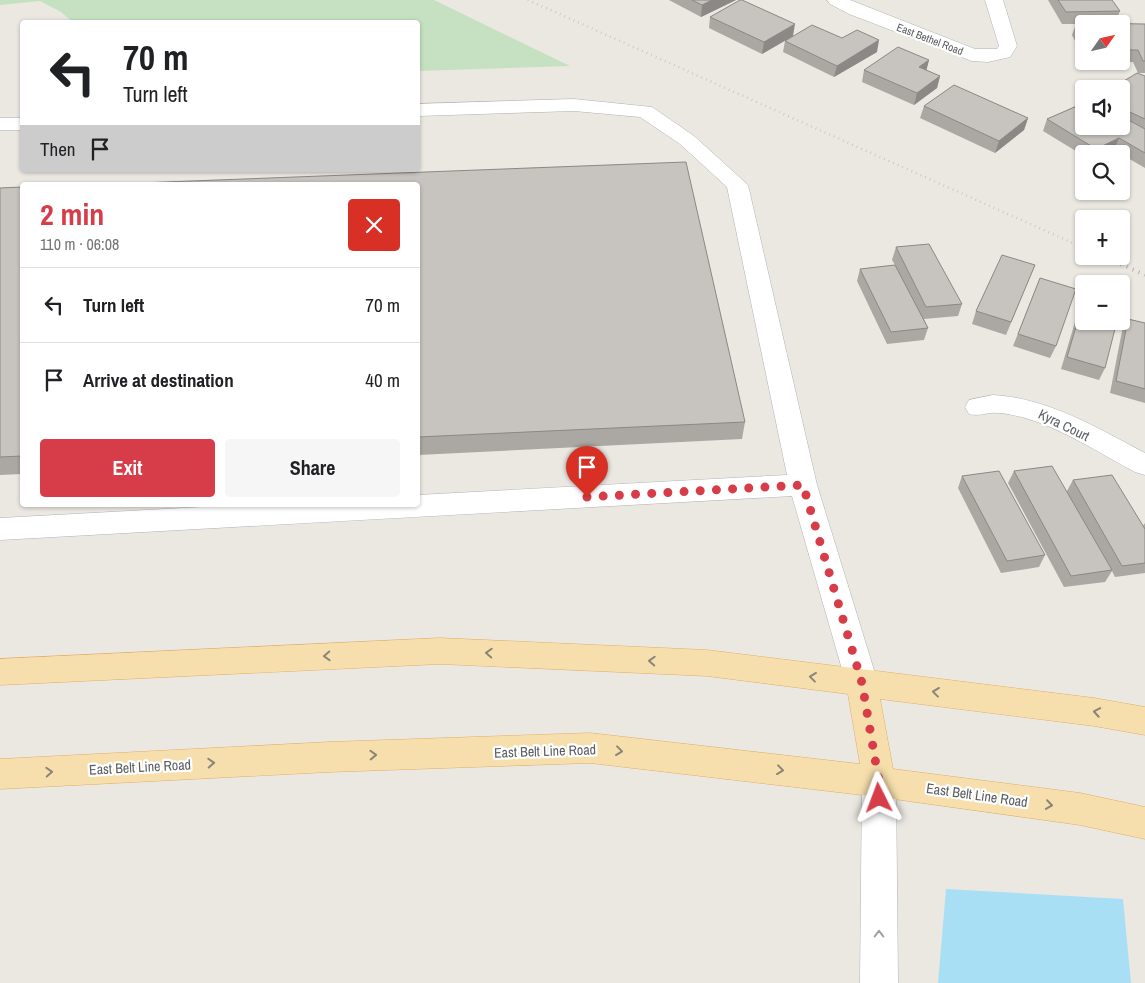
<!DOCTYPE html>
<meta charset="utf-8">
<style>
:root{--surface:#fff;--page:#f6f6f6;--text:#202124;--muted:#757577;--line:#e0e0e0;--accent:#d63d48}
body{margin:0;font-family:"Archivo Narrow",sans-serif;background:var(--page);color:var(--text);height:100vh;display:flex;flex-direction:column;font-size:19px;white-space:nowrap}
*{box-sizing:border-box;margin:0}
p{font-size:16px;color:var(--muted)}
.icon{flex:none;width:28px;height:28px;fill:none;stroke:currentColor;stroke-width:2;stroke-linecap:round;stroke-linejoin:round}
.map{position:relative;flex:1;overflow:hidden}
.details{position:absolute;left:20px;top:182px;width:400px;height:325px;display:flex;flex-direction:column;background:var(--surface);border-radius:5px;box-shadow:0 1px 4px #0004}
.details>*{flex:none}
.hud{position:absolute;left:20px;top:20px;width:400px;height:152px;border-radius:5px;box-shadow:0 1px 4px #0004;background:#fff;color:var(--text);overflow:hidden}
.needle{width:32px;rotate:56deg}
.tools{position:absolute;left:1075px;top:15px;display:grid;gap:10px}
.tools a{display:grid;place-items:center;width:55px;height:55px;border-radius:5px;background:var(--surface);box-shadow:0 1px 4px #0004;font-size:25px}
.pin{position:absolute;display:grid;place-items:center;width:42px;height:42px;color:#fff;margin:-51px -21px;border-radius:50% 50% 50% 0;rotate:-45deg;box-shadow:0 0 5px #0007}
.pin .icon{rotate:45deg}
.me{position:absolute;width:55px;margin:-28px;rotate:357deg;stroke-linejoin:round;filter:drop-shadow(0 0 4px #0008)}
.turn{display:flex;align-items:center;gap:18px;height:105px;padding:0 20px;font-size:22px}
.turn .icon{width:65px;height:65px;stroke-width:2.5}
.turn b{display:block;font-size:35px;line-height:42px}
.then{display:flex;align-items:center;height:48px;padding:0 20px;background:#0003;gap:10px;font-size:19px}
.round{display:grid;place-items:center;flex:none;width:52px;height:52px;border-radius:5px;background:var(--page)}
.overview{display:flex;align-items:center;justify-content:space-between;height:85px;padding:0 20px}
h1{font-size:30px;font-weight:700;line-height:38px;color:var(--accent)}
.primary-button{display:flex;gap:10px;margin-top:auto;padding:10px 20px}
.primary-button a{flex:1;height:58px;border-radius:5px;background:var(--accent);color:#fff;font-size:20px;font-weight:700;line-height:58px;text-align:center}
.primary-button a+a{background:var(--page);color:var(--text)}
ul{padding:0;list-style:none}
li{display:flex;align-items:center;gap:15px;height:75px;padding:0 20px;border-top:1px solid var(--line)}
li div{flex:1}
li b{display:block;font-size:19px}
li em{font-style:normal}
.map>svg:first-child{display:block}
.green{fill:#c5e1c1}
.water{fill:#a8dff5}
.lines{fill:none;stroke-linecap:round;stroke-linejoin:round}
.minor-casing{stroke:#afb3b6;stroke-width:1}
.major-casing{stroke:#e1ac65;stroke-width:1}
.minor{fill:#fff;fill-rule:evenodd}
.major{fill:#f6dfac;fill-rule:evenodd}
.rail-far1{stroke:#b0b1b1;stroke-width:2.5;stroke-dasharray:0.5 4.5;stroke-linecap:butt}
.rail{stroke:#b0b1b1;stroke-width:4;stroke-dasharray:1 5.5;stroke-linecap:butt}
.wall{fill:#aba8a3}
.shaded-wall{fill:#8b8885}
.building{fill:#c7c3be;stroke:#8b8885}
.oneway{stroke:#898578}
.oneway2{stroke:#9c9ea0}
.route{stroke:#d63d48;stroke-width:9;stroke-dasharray:0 16.2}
.labels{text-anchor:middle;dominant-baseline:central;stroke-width:4.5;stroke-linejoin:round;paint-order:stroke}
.far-street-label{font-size:11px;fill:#5a5e61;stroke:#fff}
.street-label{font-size:14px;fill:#5a5e61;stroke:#fff}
</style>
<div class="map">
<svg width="1145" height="983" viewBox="0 0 1145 983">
<rect width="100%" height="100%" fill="#ebe8e2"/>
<path class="green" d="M0,0H434L570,66L418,71V22H73L61,12L40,1L0,5Z"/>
<path class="water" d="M946,889L1123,899L1131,983H938Z"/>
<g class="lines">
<g class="minor-casing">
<path id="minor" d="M827,0H850L975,49H997L999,46L985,0H1003L1017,46L1010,57L988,62L972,61L849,14L830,4Z
M574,99L652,107L694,136L748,185L817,485L878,683L873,693L862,697L851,693L846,683L792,496L0,540V518L239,505H418V495L787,475L727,187L680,144L640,117L574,111L418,116V104Z
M0,118H22V130H0Z
M993,395C1048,398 1097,428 1145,453V475L1135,472C1099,453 1062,428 1022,417C1012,415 1001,412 991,413C982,414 978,416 969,414L965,407L969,400Z
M879,767L891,771L896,782L898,983H860L862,782L867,771Z"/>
</g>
<g class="major-casing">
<path id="major" d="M440,638L707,650L1094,698L1145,707V735L1094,726L880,699L893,769L1080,793L1145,807V839L1080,825L879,797L590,763L329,772L0,789V759L329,742L590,733L860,764L848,694L707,676L440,664L0,685V659Z"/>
</g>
<use href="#minor" class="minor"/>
<use href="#major" class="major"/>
<path class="rail-far1" d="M528,0L1084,248"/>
<path class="rail" d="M1103,256L1145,275"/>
</g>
<path class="wall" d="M669,0H736L701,17Z
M1048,0H1112L1120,11L1115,23H1093L1145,24V73H1138L1133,62H1085L1121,61V24H1084V59L1072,35L1076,24H1062Z
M710,17L793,36L762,54L709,28Z
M842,38L877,52L834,77L783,52L785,41Z
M929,60L926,70L940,76L937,88L914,105L862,82L864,70Z
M1145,76V168L1114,150L1106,154H1084V156L1043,131L1047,119L1082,103L1084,96V126H1121V89H1118L1119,84Z
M924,106L1028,118L1024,130L995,153L920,118Z
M418,185L745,422L742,439L418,455Z
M22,187V474L0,475V188Z
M896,247L962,304L958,316L924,319L928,328L924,340L887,344L857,281L860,269L895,265L892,260Z
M1035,265L1006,335L972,324L976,311Z
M1040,278L1056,346L1050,358L1013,346Z
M1081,310L1105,368L1099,380L1061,369L1075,322Z
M1128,319L1145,323V403L1110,393L1122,331Z
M1014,471L1067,491L1073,480L1143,526L1145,523V573L1115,577L1112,571L1105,582L1064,587L1008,483Z
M962,476L1045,555L1039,567L1001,573L958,488Z"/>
<path class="shaded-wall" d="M712,0H736L701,17L702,5Z
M795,24L793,36L762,54L764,42Z
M879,40L877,52L834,77L837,66Z
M929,60L926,72L919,67Z
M940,76L937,88L914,105L917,93Z
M1028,118L1024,130L995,153L999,141Z
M1119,138L1114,150L1106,154H1094L1096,149Z"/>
<path class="building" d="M692,0H712L702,5Z
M740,0H742L795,24L764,42L710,17Z
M1058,0H1112L1120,11L1066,12Z
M1076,23L1145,24V61H1143L1138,50H1121V24H1084V39Z
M812,25L842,38L857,30L879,40L837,66L785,41Z
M898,47L929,60L919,67L940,76L917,93L864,70Z
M1137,73L1145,76V119L1121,108V91L1127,87L1119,84Z
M954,85L1028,118L999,141L924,106Z
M1095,85L1104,89H1089Z
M1084,103V126H1121V116L1145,129V153L1119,138L1096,149L1047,119Z
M686,162L745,422L418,437V185H87Z
M22,187V456L0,457V188Z
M929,244L962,304L926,307L896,247Z
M1002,255L1035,265L1011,322L976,311Z
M895,265L928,328L891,332L860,269Z
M1040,278L1076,289L1056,346L1018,334Z
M1081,310L1084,311V321H1117L1105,368L1067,357Z
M1128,319L1145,323V389L1116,381Z
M1052,466L1112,570L1071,576L1014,471Z
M999,471L1045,555L1007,561L962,476Z
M1112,475L1145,529V563L1122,566L1073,480Z"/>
<defs><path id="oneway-chevron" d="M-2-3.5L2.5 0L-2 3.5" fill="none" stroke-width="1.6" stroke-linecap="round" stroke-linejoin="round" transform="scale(1.25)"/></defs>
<g class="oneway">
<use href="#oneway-chevron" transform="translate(489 653) rotate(-177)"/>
<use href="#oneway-chevron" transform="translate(327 656) rotate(177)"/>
<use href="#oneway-chevron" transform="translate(652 661) rotate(-177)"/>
<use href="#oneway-chevron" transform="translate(813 677) rotate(-173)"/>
<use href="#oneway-chevron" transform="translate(936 692) rotate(-173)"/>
<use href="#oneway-chevron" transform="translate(1097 712) rotate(-170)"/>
<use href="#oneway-chevron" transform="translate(619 751) rotate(7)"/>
<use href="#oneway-chevron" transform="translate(373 755) rotate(-2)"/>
<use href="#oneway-chevron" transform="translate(211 763) rotate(-3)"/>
<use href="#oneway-chevron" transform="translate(780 770) rotate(7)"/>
<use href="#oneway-chevron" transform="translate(49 772) rotate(-3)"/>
<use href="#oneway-chevron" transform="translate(1049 805) rotate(8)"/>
</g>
<use class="oneway2" href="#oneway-chevron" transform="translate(879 934) rotate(-90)"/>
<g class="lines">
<path class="route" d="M587,497L803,485L862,683L879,782V798"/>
</g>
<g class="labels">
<g class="far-street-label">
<text transform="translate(930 39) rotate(21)">East Bethel Road</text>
</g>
<g class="street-label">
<text transform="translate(1064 425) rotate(26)">Kyra Court</text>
<text transform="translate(545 751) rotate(-2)">East Belt Line Road</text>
<text transform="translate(140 767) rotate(-3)">East Belt Line Road</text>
<text transform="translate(977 795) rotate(8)">East Belt Line Road</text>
</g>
</g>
</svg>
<div class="tools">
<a><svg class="needle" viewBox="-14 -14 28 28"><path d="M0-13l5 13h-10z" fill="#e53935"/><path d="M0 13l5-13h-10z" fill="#757577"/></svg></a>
<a><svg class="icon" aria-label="sound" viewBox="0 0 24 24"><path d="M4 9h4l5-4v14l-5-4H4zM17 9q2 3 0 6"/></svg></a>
<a><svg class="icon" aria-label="search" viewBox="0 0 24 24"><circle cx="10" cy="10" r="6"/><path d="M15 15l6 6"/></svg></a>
<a>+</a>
<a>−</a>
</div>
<div class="pin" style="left:587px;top:497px;background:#d93025"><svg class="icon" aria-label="arrive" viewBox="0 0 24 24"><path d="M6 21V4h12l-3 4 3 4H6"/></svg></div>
<svg class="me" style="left:879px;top:798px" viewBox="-20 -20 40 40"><path d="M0-17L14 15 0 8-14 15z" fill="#d63d48" stroke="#fff" stroke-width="4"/></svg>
<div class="hud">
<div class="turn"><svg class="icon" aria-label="left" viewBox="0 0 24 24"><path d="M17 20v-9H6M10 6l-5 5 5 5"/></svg><div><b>70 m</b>Turn left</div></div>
<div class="then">Then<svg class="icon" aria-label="arrive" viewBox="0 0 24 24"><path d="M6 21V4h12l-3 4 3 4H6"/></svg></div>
</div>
<section class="details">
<div class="overview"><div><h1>2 min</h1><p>110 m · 06:08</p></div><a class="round" style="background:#d93025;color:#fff"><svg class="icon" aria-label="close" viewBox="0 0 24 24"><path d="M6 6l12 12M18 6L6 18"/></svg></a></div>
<ul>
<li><svg class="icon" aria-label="left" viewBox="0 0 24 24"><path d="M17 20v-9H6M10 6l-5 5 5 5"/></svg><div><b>Turn left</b></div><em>70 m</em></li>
<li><svg class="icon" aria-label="arrive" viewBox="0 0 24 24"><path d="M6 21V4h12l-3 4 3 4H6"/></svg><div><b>Arrive at destination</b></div><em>40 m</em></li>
</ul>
<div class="primary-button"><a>Exit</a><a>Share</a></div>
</section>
</div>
